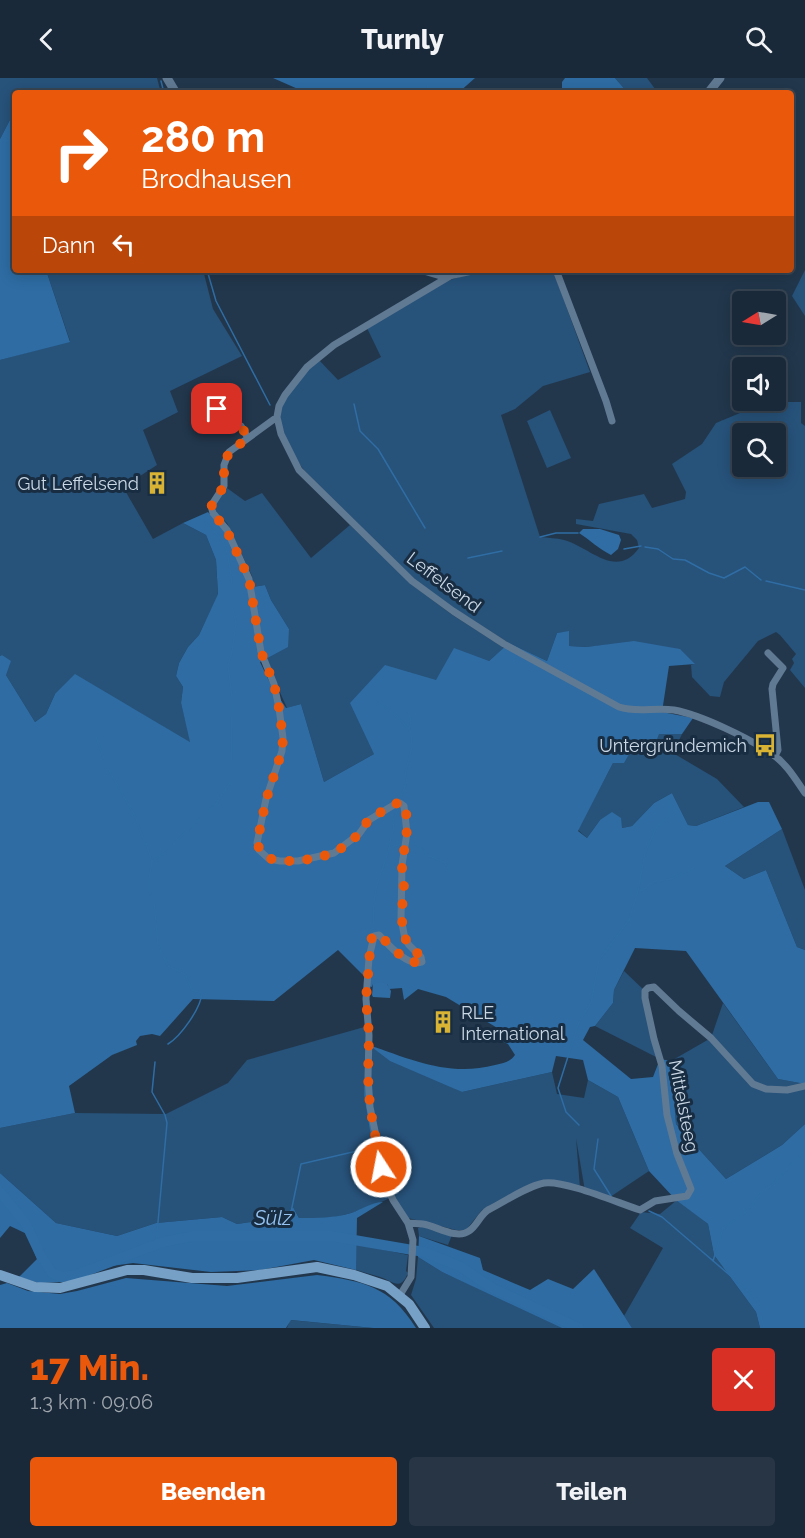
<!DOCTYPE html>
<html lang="de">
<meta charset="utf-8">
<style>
:root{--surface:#1a2939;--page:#273544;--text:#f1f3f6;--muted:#9fa6ae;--line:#384553;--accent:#ea580c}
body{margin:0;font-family:Raleway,sans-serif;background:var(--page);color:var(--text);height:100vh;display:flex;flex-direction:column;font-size:22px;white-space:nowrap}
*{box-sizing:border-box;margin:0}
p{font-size:20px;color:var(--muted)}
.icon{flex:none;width:33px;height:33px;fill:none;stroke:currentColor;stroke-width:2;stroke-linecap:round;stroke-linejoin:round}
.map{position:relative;height:1250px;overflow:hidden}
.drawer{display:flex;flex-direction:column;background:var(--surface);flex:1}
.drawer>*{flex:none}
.hud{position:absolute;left:12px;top:12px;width:782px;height:183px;border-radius:6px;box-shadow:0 3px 15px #0003,0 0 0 2px var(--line);background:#ea580c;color:#fff;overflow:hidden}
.needle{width:39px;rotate:259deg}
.fabs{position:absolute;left:732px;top:213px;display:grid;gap:12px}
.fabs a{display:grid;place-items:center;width:54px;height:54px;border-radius:6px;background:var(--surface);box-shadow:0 3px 15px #0003,0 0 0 2px var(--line);font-size:30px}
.pin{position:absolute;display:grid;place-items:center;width:51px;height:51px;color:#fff;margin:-26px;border-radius:12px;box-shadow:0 3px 9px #0006}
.me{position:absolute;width:66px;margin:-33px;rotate:349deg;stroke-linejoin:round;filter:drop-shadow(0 0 4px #0008)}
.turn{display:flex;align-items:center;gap:21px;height:126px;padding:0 30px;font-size:27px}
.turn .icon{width:78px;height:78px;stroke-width:2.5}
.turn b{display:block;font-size:42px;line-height:51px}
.then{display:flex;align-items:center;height:57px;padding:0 30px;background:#0003;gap:12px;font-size:22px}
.round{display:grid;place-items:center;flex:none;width:63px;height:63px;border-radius:6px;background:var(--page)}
.headline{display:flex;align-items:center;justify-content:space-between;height:102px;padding:0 30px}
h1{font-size:36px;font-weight:800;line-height:45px;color:var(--accent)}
.action{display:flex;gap:12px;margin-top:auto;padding:12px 30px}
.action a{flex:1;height:69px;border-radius:6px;background:var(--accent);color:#fff;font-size:24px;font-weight:800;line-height:69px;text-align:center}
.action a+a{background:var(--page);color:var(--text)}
header{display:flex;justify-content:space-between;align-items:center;height:78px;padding:0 30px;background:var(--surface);font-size:27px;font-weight:800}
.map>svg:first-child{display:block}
.green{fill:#27527a;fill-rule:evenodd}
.forest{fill:#2e6ca3}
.water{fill:#2f6da4}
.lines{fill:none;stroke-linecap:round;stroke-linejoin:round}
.stream{stroke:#2f6da4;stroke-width:1.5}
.river{stroke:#2f6da4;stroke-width:10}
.minor{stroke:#617a93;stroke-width:7}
.tertiary{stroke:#617a93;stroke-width:9}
.secondary{stroke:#77a0c7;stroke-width:10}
.route{stroke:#ea580c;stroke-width:10;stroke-dasharray:0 18}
.labels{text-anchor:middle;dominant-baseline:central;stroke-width:6;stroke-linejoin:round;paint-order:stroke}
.poi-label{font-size:18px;fill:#cad7e5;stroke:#182d41;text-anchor:end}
.street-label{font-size:18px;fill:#cad7e5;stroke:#182d41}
.water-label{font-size:20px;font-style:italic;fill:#94c3f2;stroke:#182d41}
</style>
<header><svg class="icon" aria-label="back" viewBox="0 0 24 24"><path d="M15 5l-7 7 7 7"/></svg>Turnly<svg class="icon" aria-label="search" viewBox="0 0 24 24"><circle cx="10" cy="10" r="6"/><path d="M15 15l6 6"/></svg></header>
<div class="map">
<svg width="805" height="1250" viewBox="0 0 805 1250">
<rect width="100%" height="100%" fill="#22374c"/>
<path class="green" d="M0,0H157L161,15H15V36L12,38L0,61Z
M615,0H647L658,15H628Z
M46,192H203L213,231L242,278L170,313L178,334L143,352L157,387L123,409L153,461L183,445L206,457L216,482L218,517L199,557L188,569L179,585L176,598L183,609L181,625L191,665L132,630L55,616L46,636L35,644L6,597L2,577L0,578V282L70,263Z
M481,192H553L590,294L543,308L515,331L501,337L540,459C548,460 557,460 564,462C590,469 616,502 639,470L637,462L631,456L576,446V441L593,443L599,426L644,416L652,430L685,421L686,414L672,386L702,366L716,345L740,335L775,324H801V345L805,348V610L790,592L794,585L792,581L796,576L780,557L776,554L758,563L724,604L720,619L710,618L692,599L691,587L694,586L634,564L586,569L568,568L569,554L557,555L547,583L509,565L454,530L414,501L304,392C295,380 276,347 281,331C288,312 305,296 318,281L338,302L381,279L367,250L447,203ZM742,356H776V388H742Z
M805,192V238L792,218Z
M550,332L571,380L547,390L527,343Z
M227,410L245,423L262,415L311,480L350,447L411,506L451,536L504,570L489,583L436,602L374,676L324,704L301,626L287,630L265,581L289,551L271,522L265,507L253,509L252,498L227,445L216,435V425Z
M659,656H682L673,675L717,701L744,729L696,748L688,747L672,715L654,725L632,748L622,750L600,742L587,760L578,752L613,685L633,669Z
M782,751L805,812V872L797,869L766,792L744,801L725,788Z
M624,893L645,913L660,981L595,948L613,925L614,912Z
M723,925L778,1001L805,1006V1046L782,1067L726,1101L676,1046L671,983L711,960Z
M368,948L369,967L462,1014L552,994L557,1016L584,1020L588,1002L618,1019L649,1093L607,1121L585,1113L576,1060L580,1110L547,1103L482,1132L466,1152H456L408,1140L394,1118C376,1127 348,1138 327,1140C318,1142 308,1140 299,1140L293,1129L284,1139L237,1146L222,1139L156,1145L117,1158L56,1145L0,1095V1050L75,1035L166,1036L228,1005L247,982Z
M677,1122L708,1146L714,1177L756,1234L760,1250H632L624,1238L663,1170L630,1150L641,1134L660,1136Z
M423,1148L452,1157L448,1167L419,1158L418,1150Z
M356,1166L408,1177L406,1193L408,1195C400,1214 393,1203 380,1199C372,1197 364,1194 356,1192Z
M418,1179L442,1194L568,1250H434L411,1217L416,1201Z
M290,1242L373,1250H287Z"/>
<path class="forest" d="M273,0H475L458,15H307Z
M565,0H615L628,15H562V4Z
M15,36V192H46L70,264L0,282V61L12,38Z
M208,434L225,453L247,502V510L265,507L271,522L289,551L288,569L260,584L271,607L286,630L301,626L324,704L374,676L350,625L385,587L436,602L454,570L489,583L509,565L547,583L557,555L569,553V568L586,569L634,563L680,571L695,586L669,588L662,634L693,640L682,656H659L654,669H633L624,685H613L578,753L587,760L600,742L612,734L621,740L622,750L632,748L654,725L672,715L688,747L696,748L758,724H769L782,751L725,788L744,801L766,792L797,869L805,872V1006L778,1001L686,873L635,870L614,912L613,925L595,948L590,949L583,962L631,1001L653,999L660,981L671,983L676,1046L726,1101L782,1067L805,1046V1250H760L756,1234L714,1177L708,1146L676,1122L649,1093L618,1019L588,1002L583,982L556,978L552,994L462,1014L390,983L369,967C412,982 450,999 495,987C504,985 510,984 515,977L508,966L493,959L499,951L446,919L418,911L404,922L402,910L389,911L387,906H373L372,909L369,908L367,901L338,872L274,923L193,921L160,958L152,956L140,958L136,963L137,967L112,977L69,1008L75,1035L0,1050V578L2,577L11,583L6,597L35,644L46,636L55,616L75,596L190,664L181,625L183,609L176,598L179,585L188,569L199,557L218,516L216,482L206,457L183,445Z
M0,1095L56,1145L117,1158L156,1145L222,1139L237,1146L284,1139L293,1129L299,1140C317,1140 334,1140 351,1135C363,1131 372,1124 383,1124L357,1140L356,1192L314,1182L260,1192L211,1194L133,1185L112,1188L62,1204L39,1205L19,1199L37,1181L27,1156L10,1148L0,1160Z
M419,1158L480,1180L483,1192L530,1212L548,1201L573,1211L594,1191L632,1250H562L442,1194L418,1179Z
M317,1197C363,1203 390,1208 416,1250H373L291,1242L286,1250H0V1207L7,1205L28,1213L60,1216L77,1213L126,1200L227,1208Z"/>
<path class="water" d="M583,451H600L619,457L621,462L618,471L611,477C599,471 590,462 579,455Z
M381,904L387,906L391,913L390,920L373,919L372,917L373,906Z"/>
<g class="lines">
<path class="stream" d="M161,3L164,15
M427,7L429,15
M0,68L6,63L15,61
M207,192L216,223L270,327
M354,326L360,353L378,371L425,450
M204,442C209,451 218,456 223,464C230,476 230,494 232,507
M540,459L556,455H578
M645,469L658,471L673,481L685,482L709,495L724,500L745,489L761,502
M624,471L641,468
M468,480L502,473
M766,503L805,512
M375,623L397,638L411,654L412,669L405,696L407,703L401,719
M408,633L411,643L409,652
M96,659L104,681
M107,689L135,738L143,760
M146,765L152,784
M409,765H415L429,778L444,784L450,793
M173,766L216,726L231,703L232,619L228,587L232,574L236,545L232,528
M389,770L401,766
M167,773L152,784L149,800V813L154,823L158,867L168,888L185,896L192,912L202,915C201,930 181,958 168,966
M640,813L646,810L652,804L671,801L693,790
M366,880V860L370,852L374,850C373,836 373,822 377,807C381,791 391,774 391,757L394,752L393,744L398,731
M155,984L152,1014L165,1037L167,1045L156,1166
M579,1047L566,1034L558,1010L579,944L591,925L599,882L629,842L638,813L645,775L656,750L669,738V722
M598,1061L594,1091L611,1118
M649,1133L662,1139L754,1218L762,1229
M286,1158L301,1086L370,1070L373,1066L365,1018V1004
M713,1183L723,1150L745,1135L764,1112L771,1108L805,1072
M761,1238L764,1250"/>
<path class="river" d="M0,1114L26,1146L41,1178L52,1195L62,1199L76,1197L163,1164L194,1158H331L424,1174L461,1189L492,1210L579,1250"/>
<path class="minor" d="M556,192L606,323L612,343
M450,198L334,267L307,289L285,317L279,328L277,339L281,356L299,392L412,503L453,533L504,566L619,629C637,635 655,629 674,632C701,637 749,660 772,676C786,685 796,702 805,715
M217,331L223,341L241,348L248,360
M277,339L229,374L224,387V408L211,428L213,435L227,452L249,501L261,574L274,606L279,630L283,660L282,673L266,721L257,765L259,772L269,781L280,783H298L334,775L359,756L369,742L397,725H400L404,728L407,755L402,787L401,840L405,861L409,867L421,879L422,884C407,889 389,867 379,857L374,858L369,880L366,921L369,957L368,999L370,1029L386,1106L393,1122L408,1145L413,1162L411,1199L400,1217
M768,575L783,590L773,606L772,611L778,672L775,678
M408,1145C413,1146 418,1145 423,1146C436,1148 457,1162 469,1153C477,1148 480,1137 488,1132C506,1123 525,1109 544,1105C565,1102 618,1125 640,1132L655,1123L687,1118L691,1111L677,1076L667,1037L662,988L654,961L645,920V913L648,910L654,909L679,933L711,960L753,1006L766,1011L787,1012L805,1008"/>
<path class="tertiary" d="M167,0L176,15
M708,15L720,0
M424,192L444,198L472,192"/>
<path class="secondary" d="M0,1197L35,1209L60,1210L127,1192H144L192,1200H237L317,1189L354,1197L387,1208L409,1226L425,1250"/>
</g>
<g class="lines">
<path class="route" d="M217,331L223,340L241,348L248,360L229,374L224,387V408L212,426L211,432L227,453L249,501L261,574L274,606L279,630L283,660L282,673L266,722L257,765C262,779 271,783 285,783C314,783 341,777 360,754C363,751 365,746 368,743C372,739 394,726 400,724C414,737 403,771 402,788C402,794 404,800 404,806C403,825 399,844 406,862C409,869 416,873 421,879L422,884C407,888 389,867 380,857H376L371,861L366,921L369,957L368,999L370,1029L381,1089"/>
</g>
<defs>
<g id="building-bare" transform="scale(1.8)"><path d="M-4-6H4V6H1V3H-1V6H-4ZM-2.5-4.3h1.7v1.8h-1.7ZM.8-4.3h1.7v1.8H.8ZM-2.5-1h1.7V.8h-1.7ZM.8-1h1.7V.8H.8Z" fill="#d9b334" stroke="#182d41" stroke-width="2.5" paint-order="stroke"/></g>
<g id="bus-bare" transform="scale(1.8)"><path d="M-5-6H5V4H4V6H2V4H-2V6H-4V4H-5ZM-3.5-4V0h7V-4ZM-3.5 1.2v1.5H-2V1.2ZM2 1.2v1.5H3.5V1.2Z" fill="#d9b334" stroke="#182d41" stroke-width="2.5" paint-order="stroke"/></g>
</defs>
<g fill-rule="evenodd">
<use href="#building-bare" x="157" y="405"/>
<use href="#bus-bare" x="765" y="667"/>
<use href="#building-bare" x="443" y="944"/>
</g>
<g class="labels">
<g class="poi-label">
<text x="139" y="405">Gut Leffelsend</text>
<text x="747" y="667">Untergründemich</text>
<text x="461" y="934" text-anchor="start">RLE<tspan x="461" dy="21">International</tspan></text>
</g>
<g class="street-label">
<text transform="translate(444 504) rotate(37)">Leffelsend</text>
<text transform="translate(684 1028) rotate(79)">Mittelsteeg</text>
</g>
<g class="water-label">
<text x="273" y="1140">Sülz</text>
</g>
</g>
</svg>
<div class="fabs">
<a><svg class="needle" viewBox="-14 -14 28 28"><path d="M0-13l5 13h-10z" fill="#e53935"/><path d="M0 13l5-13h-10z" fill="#9fa6ae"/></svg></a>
<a><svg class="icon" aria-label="sound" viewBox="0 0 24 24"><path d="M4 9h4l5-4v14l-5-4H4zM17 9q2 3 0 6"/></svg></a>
<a><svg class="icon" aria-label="search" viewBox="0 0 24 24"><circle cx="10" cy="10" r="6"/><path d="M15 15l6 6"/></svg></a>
</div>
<div class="pin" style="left:217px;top:331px;background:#d93025"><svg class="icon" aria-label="arrive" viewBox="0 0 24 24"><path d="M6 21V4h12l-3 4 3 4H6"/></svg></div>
<svg class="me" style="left:381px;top:1089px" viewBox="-20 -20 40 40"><circle r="17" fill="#ea580c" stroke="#fff" stroke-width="3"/><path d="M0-11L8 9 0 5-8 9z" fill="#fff"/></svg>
<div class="hud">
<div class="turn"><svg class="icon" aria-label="right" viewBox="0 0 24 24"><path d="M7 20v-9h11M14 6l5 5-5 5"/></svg><div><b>280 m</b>Brodhausen</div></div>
<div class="then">Dann<svg class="icon" aria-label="left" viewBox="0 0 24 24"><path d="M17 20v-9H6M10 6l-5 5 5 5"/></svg></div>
</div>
</div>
<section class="drawer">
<div class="headline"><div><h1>17 Min.</h1><p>1.3 km · 09:06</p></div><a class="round" style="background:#d93025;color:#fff"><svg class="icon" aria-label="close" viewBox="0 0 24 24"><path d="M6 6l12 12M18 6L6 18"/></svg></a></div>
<div class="action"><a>Beenden</a><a>Teilen</a></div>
</section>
